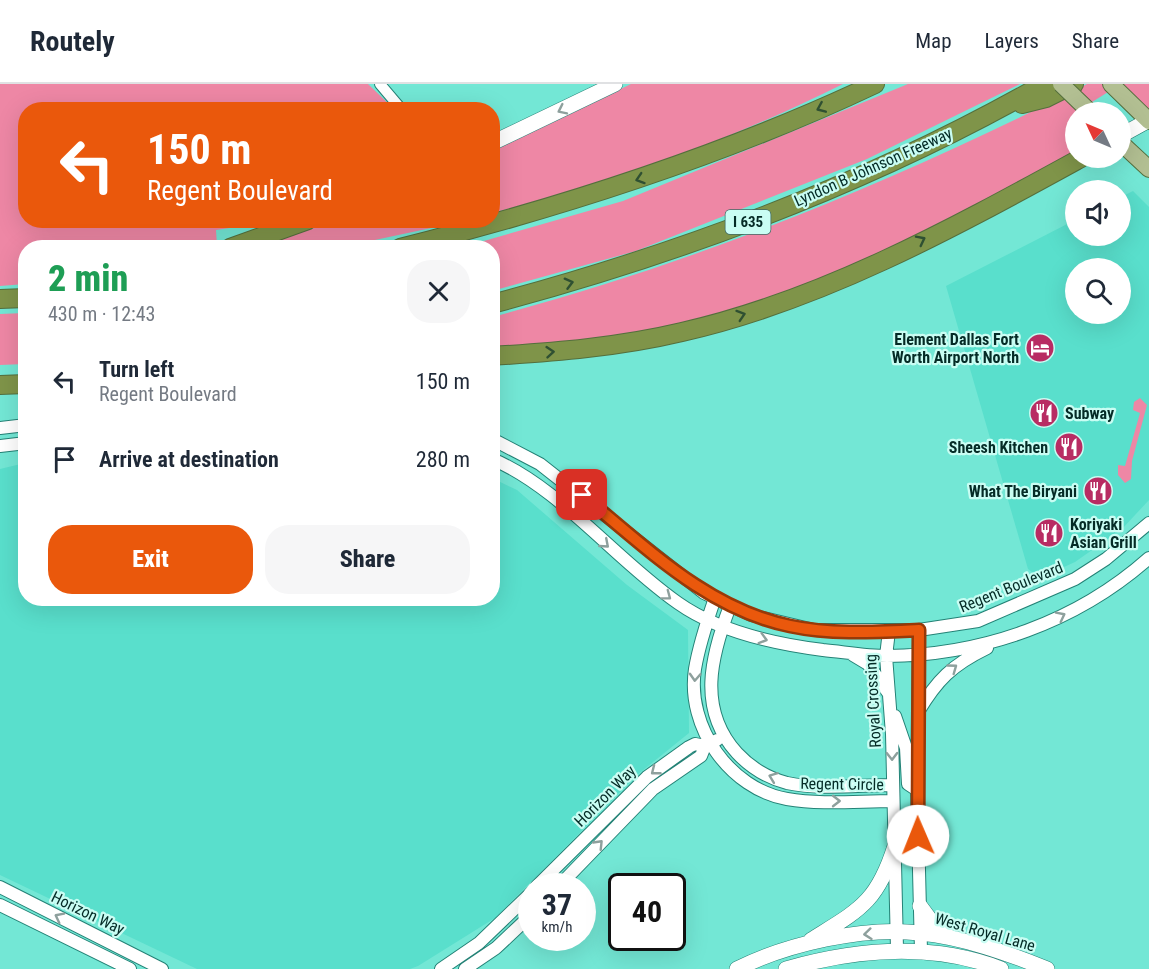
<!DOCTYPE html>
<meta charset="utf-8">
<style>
:root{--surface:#fff;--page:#f6f6f7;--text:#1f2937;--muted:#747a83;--line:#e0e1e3;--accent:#ea580c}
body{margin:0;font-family:"Roboto Condensed",sans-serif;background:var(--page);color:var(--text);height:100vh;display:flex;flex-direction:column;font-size:22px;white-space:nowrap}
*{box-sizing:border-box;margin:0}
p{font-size:20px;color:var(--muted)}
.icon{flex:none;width:33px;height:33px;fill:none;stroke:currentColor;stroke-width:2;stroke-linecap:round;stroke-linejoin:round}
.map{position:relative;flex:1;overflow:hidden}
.side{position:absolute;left:18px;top:156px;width:482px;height:366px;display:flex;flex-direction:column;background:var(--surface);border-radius:24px;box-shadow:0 6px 24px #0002}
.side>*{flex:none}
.guide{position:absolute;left:18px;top:18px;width:482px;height:126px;border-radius:24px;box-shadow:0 6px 24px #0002;background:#ea580c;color:#fff;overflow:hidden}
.needle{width:39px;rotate:314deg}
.controls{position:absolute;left:1065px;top:18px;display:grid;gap:12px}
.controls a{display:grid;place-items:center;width:66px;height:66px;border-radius:50%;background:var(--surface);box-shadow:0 6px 24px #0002;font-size:30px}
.speed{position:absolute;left:518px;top:789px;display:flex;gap:12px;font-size:30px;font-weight:700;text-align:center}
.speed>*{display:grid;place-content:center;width:78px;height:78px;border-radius:50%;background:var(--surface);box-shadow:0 6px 24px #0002;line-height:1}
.speed small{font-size:15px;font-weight:400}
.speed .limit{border:3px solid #111;border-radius:9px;background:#fff;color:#111}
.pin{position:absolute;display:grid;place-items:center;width:51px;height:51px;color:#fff;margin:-26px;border-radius:12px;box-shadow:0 3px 9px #0006}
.me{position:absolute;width:66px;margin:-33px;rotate:359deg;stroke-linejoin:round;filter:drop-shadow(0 0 4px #0008)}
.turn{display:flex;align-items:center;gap:21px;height:126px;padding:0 30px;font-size:27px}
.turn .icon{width:78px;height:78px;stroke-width:2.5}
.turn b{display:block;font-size:42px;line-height:51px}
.round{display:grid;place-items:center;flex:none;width:63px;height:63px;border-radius:24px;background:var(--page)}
.headline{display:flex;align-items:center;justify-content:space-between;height:102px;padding:0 30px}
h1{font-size:36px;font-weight:800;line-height:45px;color:#1e9e55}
.button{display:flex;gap:12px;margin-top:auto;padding:12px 30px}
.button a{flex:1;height:69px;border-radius:24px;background:var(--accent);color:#fff;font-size:24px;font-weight:800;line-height:69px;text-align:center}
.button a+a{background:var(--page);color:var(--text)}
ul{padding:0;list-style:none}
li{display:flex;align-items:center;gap:18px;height:78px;padding:0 30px}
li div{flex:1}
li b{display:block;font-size:22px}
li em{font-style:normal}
header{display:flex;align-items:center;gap:36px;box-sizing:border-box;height:84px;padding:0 30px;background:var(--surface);border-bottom:2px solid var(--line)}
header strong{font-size:28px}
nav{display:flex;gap:33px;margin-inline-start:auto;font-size:21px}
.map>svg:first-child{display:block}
.built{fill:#59dfcc;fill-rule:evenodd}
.green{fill:#ee87a5}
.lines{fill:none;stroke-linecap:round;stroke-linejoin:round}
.minor-casing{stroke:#248276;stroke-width:12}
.tertiary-casing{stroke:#248276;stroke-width:14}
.secondary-casing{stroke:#248276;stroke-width:16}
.primary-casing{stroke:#546f3d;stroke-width:18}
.motorway-casing{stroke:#546f3d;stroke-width:20}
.minor{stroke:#fff;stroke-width:10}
.tertiary{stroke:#fff;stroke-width:12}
.secondary{stroke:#fff;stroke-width:15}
.primary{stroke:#b2bf92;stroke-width:16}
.motorway{stroke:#7f9449;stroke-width:18}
.primary-bridge-casing{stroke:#546f3d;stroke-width:18;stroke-linecap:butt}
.primary-bridge{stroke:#b2bf92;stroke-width:16}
.oneway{stroke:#2f5032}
.oneway2{stroke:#8ea09d}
.route-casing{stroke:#983908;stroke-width:15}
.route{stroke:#ea580c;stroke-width:10}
.labels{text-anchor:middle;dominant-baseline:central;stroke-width:4.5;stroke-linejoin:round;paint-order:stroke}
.shield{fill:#c9fdf3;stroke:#3f6a64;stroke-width:1.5}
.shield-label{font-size:15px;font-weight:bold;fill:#042b26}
.street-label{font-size:16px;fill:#042b26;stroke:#c9fdf3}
.poi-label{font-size:16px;font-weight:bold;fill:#042b26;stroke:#c9fdf3;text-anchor:end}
</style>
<header>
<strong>Routely</strong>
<nav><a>Map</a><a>Layers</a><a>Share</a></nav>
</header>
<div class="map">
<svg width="1149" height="885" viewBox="0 0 1149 885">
<rect width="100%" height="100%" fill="#73e7d5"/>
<path class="built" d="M1133,107L1149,123V416L1122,445L1075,478L1040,494L1028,485L946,202L1075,136L1076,152H1120L1121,113ZM1076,184H1120V230H1076Z
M25,379L26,514H492V394L517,406L627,501L688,546L689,649L637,691L495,834L418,882L410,885H197L0,791V385Z"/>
<path class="green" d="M0,0H368L394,25L26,26V136L276,137L216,146L217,162L210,163L26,164L25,200L0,202Z
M631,0H843C733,55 612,99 492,129V67Z
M908,0H1020L867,75L636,167L492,207V164L463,163L623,117Z
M1087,0H1121L1076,28L1075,70C945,135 816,212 672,244C613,257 552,261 492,266V233C699,178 896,97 1087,0Z
M1123,0H1149V25H1148Z
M337,137H464L342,163L249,164Z
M25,229V280L0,281V230Z
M1140,314L1147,321L1132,377L1131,395L1125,399L1118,391V381L1125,382L1140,329L1133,326L1134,318Z"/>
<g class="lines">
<g class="minor-casing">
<path id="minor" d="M380,0L402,26"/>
</g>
<g class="tertiary-casing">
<path id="tertiary" d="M0,344L26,341
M492,355L540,380L704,509L751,531L814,546H919L978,537L1075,495L1106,475L1149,439
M0,362L26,359
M492,375C559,403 616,476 678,519C719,548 775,560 823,566C844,568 866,572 887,572C983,571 1077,538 1149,474
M715,514C707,537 699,561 695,585C686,643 730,705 787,715C821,721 858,717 893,717
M730,522C711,572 697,625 737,669C750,683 768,694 787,699C821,706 859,701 893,701
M919,546L917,706L921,867
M889,547L886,572L892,650L897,865
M853,571L868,580L889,610
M918,628C937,596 952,581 987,564
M895,632L906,664L908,700L917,706
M537,802L647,693L689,663L695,660L705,662
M559,802L653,705L701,672L705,662L717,656
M0,803L162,885
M0,821L130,885
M441,885L479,859L531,809
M465,885L496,864L531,831"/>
</g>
<g class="secondary-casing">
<path id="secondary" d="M1120,52L1149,36
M492,59L615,0
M920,822L937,845L947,851
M811,856C859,826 877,819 895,762
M737,885C786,860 865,842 920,849C963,853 1007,869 1047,885
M786,885C856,865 931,858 1001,885"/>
</g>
<g class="primary-casing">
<path id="primary" d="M1111,0L1149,37
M1120,58L1149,85"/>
</g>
<g class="motorway-casing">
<path id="motorway" d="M1022,20L1046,14L1074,0
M230,164L308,136
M400,164C563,123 723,72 875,0
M0,215L26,214
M492,220C683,169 872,98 1044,0
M492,272C555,268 619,263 682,248C823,216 955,143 1081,74
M0,301L26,300"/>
</g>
<use href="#minor" class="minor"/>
<use href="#tertiary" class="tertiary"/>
<use href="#secondary" class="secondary"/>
<use href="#primary" class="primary"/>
<use href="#motorway" class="motorway"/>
<g class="primary-bridge-casing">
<path id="primary-bridge" d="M1061,0L1090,28"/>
</g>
<use href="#primary-bridge" class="primary-bridge"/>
</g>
<defs><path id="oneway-chevron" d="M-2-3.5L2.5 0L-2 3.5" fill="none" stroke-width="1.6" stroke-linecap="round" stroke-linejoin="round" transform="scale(1.5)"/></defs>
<g class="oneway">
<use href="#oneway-chevron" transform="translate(821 24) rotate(157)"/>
<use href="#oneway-chevron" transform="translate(640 95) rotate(162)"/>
<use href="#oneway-chevron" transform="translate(921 156) rotate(-27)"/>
<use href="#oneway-chevron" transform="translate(569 199) rotate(-15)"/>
<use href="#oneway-chevron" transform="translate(741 231) rotate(-18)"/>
<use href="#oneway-chevron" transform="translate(550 268) rotate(-5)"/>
</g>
<g class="oneway2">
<use href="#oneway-chevron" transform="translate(562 26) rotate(154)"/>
<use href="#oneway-chevron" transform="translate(605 460) rotate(41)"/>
<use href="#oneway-chevron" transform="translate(667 512) rotate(37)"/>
<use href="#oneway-chevron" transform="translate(1061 532) rotate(-27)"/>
<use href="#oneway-chevron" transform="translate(763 555) rotate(16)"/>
<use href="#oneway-chevron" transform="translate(953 584) rotate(-36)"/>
<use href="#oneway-chevron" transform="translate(695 593) rotate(93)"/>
<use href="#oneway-chevron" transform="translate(892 672) rotate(89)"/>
<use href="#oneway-chevron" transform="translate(655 687) rotate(142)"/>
<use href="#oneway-chevron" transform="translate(773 693) rotate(-159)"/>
<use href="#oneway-chevron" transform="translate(836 717)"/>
<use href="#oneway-chevron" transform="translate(599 760) rotate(-46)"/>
<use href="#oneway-chevron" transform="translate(59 833) rotate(-153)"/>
<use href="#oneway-chevron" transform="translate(868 850) rotate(174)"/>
</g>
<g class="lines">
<g class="route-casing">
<path id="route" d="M582,411C646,463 707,525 790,542C832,551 876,548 919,546L918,752"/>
</g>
<use href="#route" class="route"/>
</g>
<defs>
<g id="hotel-disc" transform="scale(1.5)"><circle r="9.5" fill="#b82c63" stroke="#c9fdf3"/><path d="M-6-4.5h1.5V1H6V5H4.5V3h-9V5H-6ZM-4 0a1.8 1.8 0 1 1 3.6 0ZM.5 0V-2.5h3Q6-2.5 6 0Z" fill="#fff"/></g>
<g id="restaurant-disc" transform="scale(1.5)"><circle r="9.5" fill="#b82c63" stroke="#c9fdf3"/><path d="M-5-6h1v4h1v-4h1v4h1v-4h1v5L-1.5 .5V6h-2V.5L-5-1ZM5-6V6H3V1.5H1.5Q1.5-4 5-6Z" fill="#fff"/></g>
</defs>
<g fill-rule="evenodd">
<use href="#hotel-disc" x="1040" y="264"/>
<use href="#restaurant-disc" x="1044" y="329"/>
<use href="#restaurant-disc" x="1069" y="363"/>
<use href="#restaurant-disc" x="1098" y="407"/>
<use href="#restaurant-disc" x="1049" y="449"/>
</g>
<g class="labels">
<rect class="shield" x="725.5" y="126" width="45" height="24" rx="4.5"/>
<g class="shield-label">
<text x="748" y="138">I 635</text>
</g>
<g class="street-label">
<text transform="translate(873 83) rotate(-24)">Lyndon B Johnson Freeway</text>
<text transform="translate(1011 503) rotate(-22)">Regent Boulevard</text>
<text transform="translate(873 617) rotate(-93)">Royal Crossing</text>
<text transform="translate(842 700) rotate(1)">Regent Circle</text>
<text transform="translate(605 712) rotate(-45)">Horizon Way</text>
<text transform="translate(88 829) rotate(26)">Horizon Way</text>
<text transform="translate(985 848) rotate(16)">West Royal Lane</text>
</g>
<g class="poi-label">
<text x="1019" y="255">Element Dallas Fort<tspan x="1019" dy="18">Worth Airport North</tspan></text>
<text x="1065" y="329" text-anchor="start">Subway</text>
<text x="1048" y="363">Sheesh Kitchen</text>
<text x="1077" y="407">What The Biryani</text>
<text x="1070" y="440" text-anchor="start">Koriyaki<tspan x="1070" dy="18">Asian Grill</tspan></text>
</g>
</g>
</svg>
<div class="controls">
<a><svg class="needle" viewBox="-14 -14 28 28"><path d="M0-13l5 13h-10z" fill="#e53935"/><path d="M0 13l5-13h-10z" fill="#747a83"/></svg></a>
<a><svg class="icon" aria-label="sound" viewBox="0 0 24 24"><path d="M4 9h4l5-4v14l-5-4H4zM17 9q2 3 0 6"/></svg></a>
<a><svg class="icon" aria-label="search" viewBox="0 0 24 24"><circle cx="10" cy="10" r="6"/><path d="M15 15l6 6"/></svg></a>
</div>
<div class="speed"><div>37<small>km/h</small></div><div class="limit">40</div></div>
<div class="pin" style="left:582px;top:411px;background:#d93025"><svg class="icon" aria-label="arrive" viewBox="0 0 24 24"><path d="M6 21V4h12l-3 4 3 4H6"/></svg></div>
<svg class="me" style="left:918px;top:752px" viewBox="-20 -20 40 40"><circle r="19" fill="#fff"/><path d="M0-13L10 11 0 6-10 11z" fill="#ea580c"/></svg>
<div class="guide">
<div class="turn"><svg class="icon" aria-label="left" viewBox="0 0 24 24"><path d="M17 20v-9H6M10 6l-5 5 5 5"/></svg><div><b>150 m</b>Regent Boulevard</div></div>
</div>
<section class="side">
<div class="headline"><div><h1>2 min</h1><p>430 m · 12:43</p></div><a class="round"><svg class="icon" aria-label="close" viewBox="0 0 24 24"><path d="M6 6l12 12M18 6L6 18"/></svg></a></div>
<ul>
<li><svg class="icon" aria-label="left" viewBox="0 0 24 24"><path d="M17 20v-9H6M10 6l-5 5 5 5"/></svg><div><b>Turn left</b><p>Regent Boulevard</p></div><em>150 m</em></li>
<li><svg class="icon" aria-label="arrive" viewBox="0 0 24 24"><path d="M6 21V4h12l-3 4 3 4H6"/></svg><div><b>Arrive at destination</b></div><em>280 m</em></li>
</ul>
<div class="button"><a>Exit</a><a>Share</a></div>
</section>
</div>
